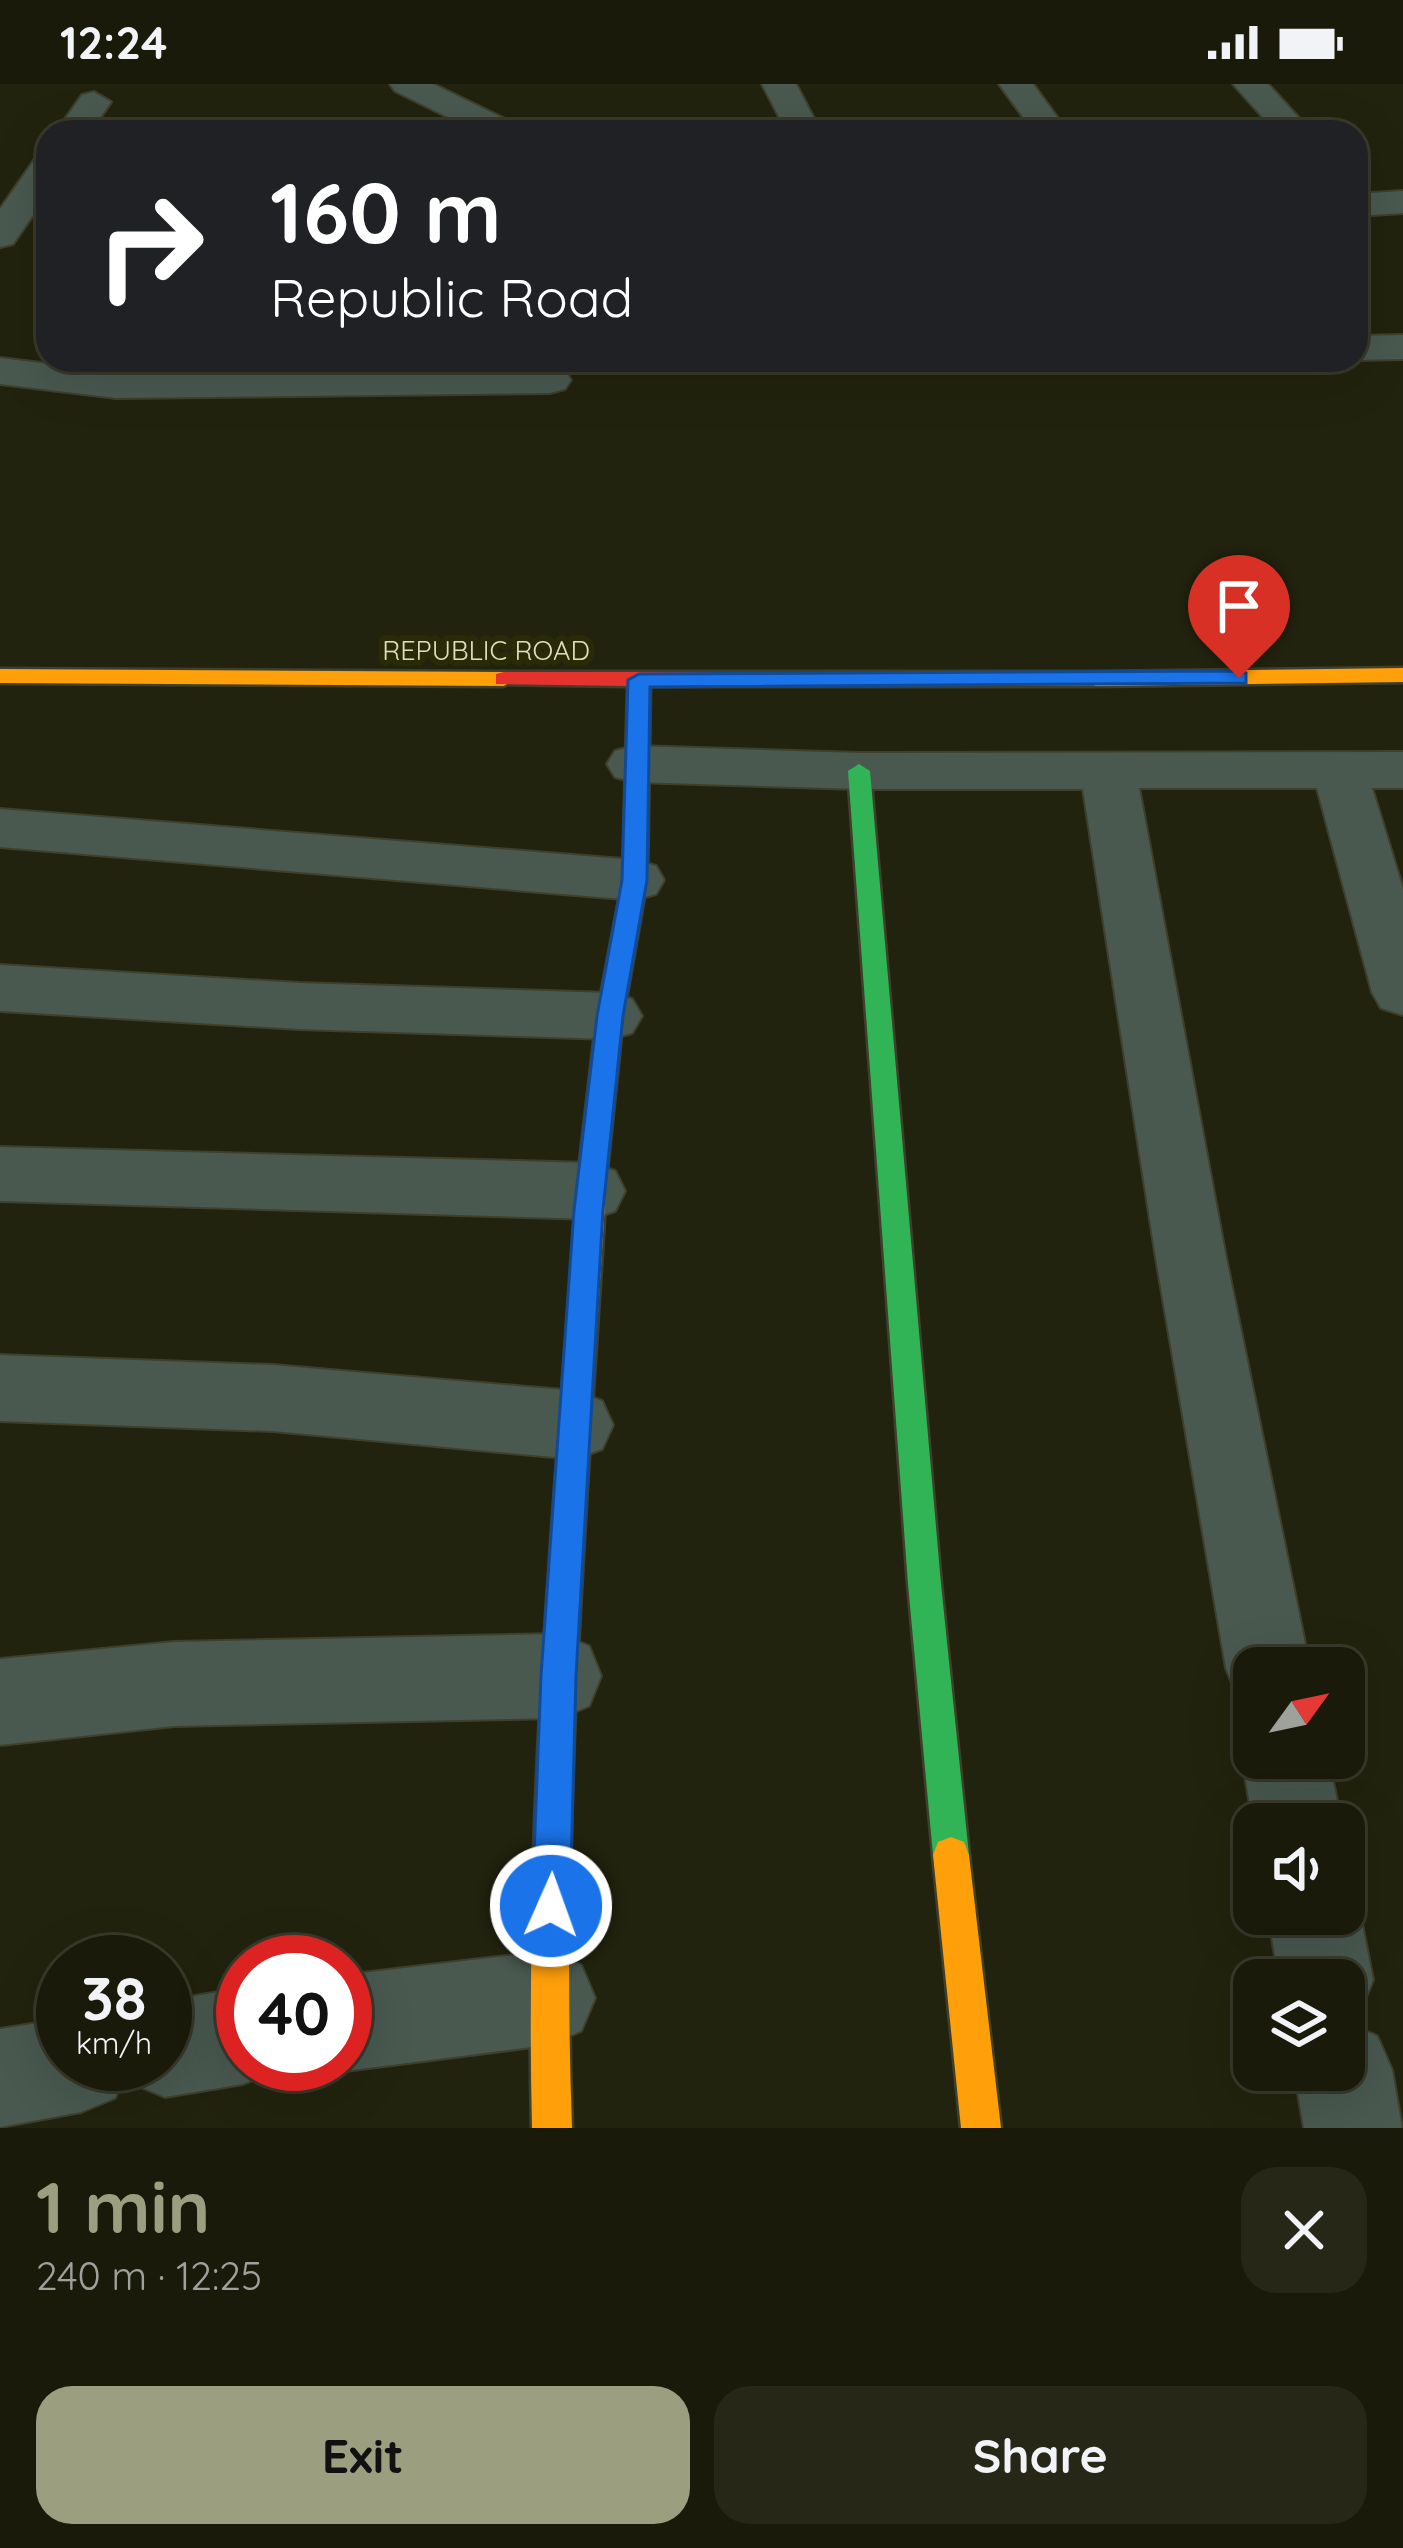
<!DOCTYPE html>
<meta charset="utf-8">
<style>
:root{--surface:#1a1a0a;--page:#272718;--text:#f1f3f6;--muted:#9fa19c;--line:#38382b;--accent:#9c9e80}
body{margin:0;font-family:Quicksand,sans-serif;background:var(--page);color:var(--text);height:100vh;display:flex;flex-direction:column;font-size:45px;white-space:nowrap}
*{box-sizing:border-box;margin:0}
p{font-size:39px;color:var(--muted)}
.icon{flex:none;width:66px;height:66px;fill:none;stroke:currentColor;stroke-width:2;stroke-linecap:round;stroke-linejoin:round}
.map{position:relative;height:2044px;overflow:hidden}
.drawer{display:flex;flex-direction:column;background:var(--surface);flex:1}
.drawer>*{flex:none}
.hud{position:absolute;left:36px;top:36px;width:1332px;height:252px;border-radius:36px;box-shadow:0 12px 48px #0002,0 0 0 3px var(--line);background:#202124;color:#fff;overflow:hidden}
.needle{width:78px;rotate:57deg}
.buttons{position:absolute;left:1233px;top:1563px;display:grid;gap:24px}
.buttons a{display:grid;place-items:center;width:132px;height:132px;border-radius:24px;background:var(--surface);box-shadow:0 12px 48px #0002,0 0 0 3px var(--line);font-size:60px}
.speed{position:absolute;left:36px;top:1851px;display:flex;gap:24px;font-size:60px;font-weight:700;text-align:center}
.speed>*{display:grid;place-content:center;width:156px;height:156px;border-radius:50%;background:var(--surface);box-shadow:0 12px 48px #0002,0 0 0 3px var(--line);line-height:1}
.speed small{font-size:30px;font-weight:400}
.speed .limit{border:18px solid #d22;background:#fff;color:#111}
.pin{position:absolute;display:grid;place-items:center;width:102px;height:102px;color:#fff;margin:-123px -51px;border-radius:50% 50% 50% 0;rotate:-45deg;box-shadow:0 0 12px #0007}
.pin .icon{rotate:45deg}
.me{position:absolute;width:132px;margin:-66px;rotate:2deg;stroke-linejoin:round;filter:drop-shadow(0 0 9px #0008)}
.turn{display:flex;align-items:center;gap:42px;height:252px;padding:0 36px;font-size:54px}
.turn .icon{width:156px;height:156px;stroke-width:2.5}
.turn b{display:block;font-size:84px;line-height:102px}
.round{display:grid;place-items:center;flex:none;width:126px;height:126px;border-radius:36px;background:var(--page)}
.headline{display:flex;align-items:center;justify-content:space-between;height:204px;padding:0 36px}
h1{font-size:72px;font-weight:700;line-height:90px;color:var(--accent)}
.cta{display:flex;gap:24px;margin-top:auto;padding:24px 36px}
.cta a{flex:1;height:138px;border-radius:36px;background:var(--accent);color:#111;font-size:48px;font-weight:700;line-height:138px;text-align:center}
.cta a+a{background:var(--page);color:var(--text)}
.status{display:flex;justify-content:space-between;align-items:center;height:84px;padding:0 60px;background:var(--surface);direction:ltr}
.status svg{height:33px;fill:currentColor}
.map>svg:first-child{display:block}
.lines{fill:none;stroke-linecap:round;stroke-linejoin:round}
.street-casing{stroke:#3e402c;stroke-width:4}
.fast-casing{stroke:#3e402c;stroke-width:5}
.slow-casing{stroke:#3e402c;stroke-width:5}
.jam-casing{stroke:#3e402c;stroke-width:5}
.street{fill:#495950;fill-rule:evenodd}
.fast{fill:#30b455;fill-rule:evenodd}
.slow{fill:#ff9f0a;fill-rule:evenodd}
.jam{fill:#e5322d;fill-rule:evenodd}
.route{fill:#1a73e8;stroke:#114b97;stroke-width:3}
.labels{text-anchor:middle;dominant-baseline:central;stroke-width:12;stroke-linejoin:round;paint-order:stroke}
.far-street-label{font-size:27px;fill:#dde0be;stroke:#2a2b06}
</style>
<div class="status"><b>12:24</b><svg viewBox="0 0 49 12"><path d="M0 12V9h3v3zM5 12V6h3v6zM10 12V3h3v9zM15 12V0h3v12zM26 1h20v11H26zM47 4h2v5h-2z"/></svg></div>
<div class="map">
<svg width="1403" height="2044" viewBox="0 0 1403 2044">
<rect width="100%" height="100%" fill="#22230e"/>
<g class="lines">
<g class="street-casing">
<path id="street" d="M390,0H433L517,41L522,48H478L395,7Z
M762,0H796L821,48H787Z
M999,0H1033L1068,48H1034Z
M1233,0H1268L1312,48H1276Z
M94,8L111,18L90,48H56L82,11Z
M48,72V109L13,160L0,163V125L35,75Z
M1403,107V129L1356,132V110Z
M1403,251V275L1356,276H1354L1356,252Z
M0,274L116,288L550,283L565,287L571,296L565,305L550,309L116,314L0,300Z
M634,662L859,669L1403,668V704H1372L1403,805V931L1381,924L1372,908L1317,704H1139L1226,1174L1310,1584H1254V1620L1238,1613L1226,1584L1156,1174L1083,705H859L634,698L615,693L607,680L615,667Z
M0,725L635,776L656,782L664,796L656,810L635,816L0,763Z
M0,881L299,899L610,909L632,915L642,932L632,949L610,955L299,945L0,927Z
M0,1063L591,1079L615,1087L625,1107L615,1127L591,1135L0,1117Z
M0,1271L273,1281L575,1307L602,1317L613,1341L602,1365L575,1375L273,1347L0,1337Z
M559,1550L589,1562L601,1592L589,1622L559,1634L174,1642L0,1661V1575L174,1558Z
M1254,1644V1674H1328L1342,1740H1254V1744L1242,1674Z
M1344,1796L1360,1830L1373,1896L1359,1929L1344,1936V1896H1279L1268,1830H1344Z
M548,1867L581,1881L595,1914L581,1947L548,1961L345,1987L329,1980H345V1891Z
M243,1904V1980H279L277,1986L243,2000L165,2013L131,1999L126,1988L115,2014L81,2028L0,2043V1945L63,1935V1980H165V1917Z
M1344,1938L1377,1952L1392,1986L1402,2044H1304L1294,1986H1344Z"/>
</g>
<g class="fast-casing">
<path id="fast" d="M859,680L870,687L941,1500L969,1771L964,1784L951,1789L938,1784L933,1771L908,1500L848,687Z"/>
</g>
<g class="slow-casing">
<path id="slow" d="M1403,584V598L1094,602L1083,595L1094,588Z
M0,585L504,588L515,595L504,602L0,599Z
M593,1075L603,1078L607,1086C588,1405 560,1725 572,2044H532C524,1724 556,1405 579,1086L583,1078Z
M951,1753L964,1758L969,1771L1001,2044H961L933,1771L938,1758Z"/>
</g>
<g class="jam-casing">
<path id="jam" d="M504,588H1094L1105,595L1094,602H650L647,796L623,932L607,1086L603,1094H583L579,1086L597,932L623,796L628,602L496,600V590Z"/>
</g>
<use href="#street" class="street"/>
<use href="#fast" class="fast"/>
<use href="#slow" class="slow"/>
<use href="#jam" class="jam"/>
</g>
<path class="route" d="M1239,587L1246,589V599L650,603L647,796L623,932L603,1126L576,1592L570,1822L565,1835L551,1841L538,1835L532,1822L541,1592L574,1126L597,932L622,796L628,596L639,590Z"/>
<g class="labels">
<g class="far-street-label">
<text x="486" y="566">REPUBLIC ROAD</text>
</g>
</g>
</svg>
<div class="buttons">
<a><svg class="needle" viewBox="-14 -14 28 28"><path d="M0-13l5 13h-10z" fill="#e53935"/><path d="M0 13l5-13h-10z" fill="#9fa19c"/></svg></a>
<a><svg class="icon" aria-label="sound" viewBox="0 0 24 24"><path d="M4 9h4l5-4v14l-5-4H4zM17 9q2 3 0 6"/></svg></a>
<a><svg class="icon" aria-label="layers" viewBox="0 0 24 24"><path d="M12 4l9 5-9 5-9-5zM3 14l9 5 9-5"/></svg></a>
</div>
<div class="speed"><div>38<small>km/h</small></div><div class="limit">40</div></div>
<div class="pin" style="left:1239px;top:594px;background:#d93025"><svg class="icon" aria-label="arrive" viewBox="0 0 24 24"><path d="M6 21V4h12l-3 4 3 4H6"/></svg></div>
<svg class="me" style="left:551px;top:1822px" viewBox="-20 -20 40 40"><circle r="17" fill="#1a73e8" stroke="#fff" stroke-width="3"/><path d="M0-11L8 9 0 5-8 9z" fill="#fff"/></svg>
<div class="hud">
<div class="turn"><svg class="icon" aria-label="right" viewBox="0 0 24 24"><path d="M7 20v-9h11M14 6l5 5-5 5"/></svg><div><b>160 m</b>Republic Road</div></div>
</div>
</div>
<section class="drawer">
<div class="headline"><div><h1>1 min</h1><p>240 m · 12:25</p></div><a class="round"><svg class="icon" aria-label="close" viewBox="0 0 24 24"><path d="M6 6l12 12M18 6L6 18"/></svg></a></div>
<div class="cta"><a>Exit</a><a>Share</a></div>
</section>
